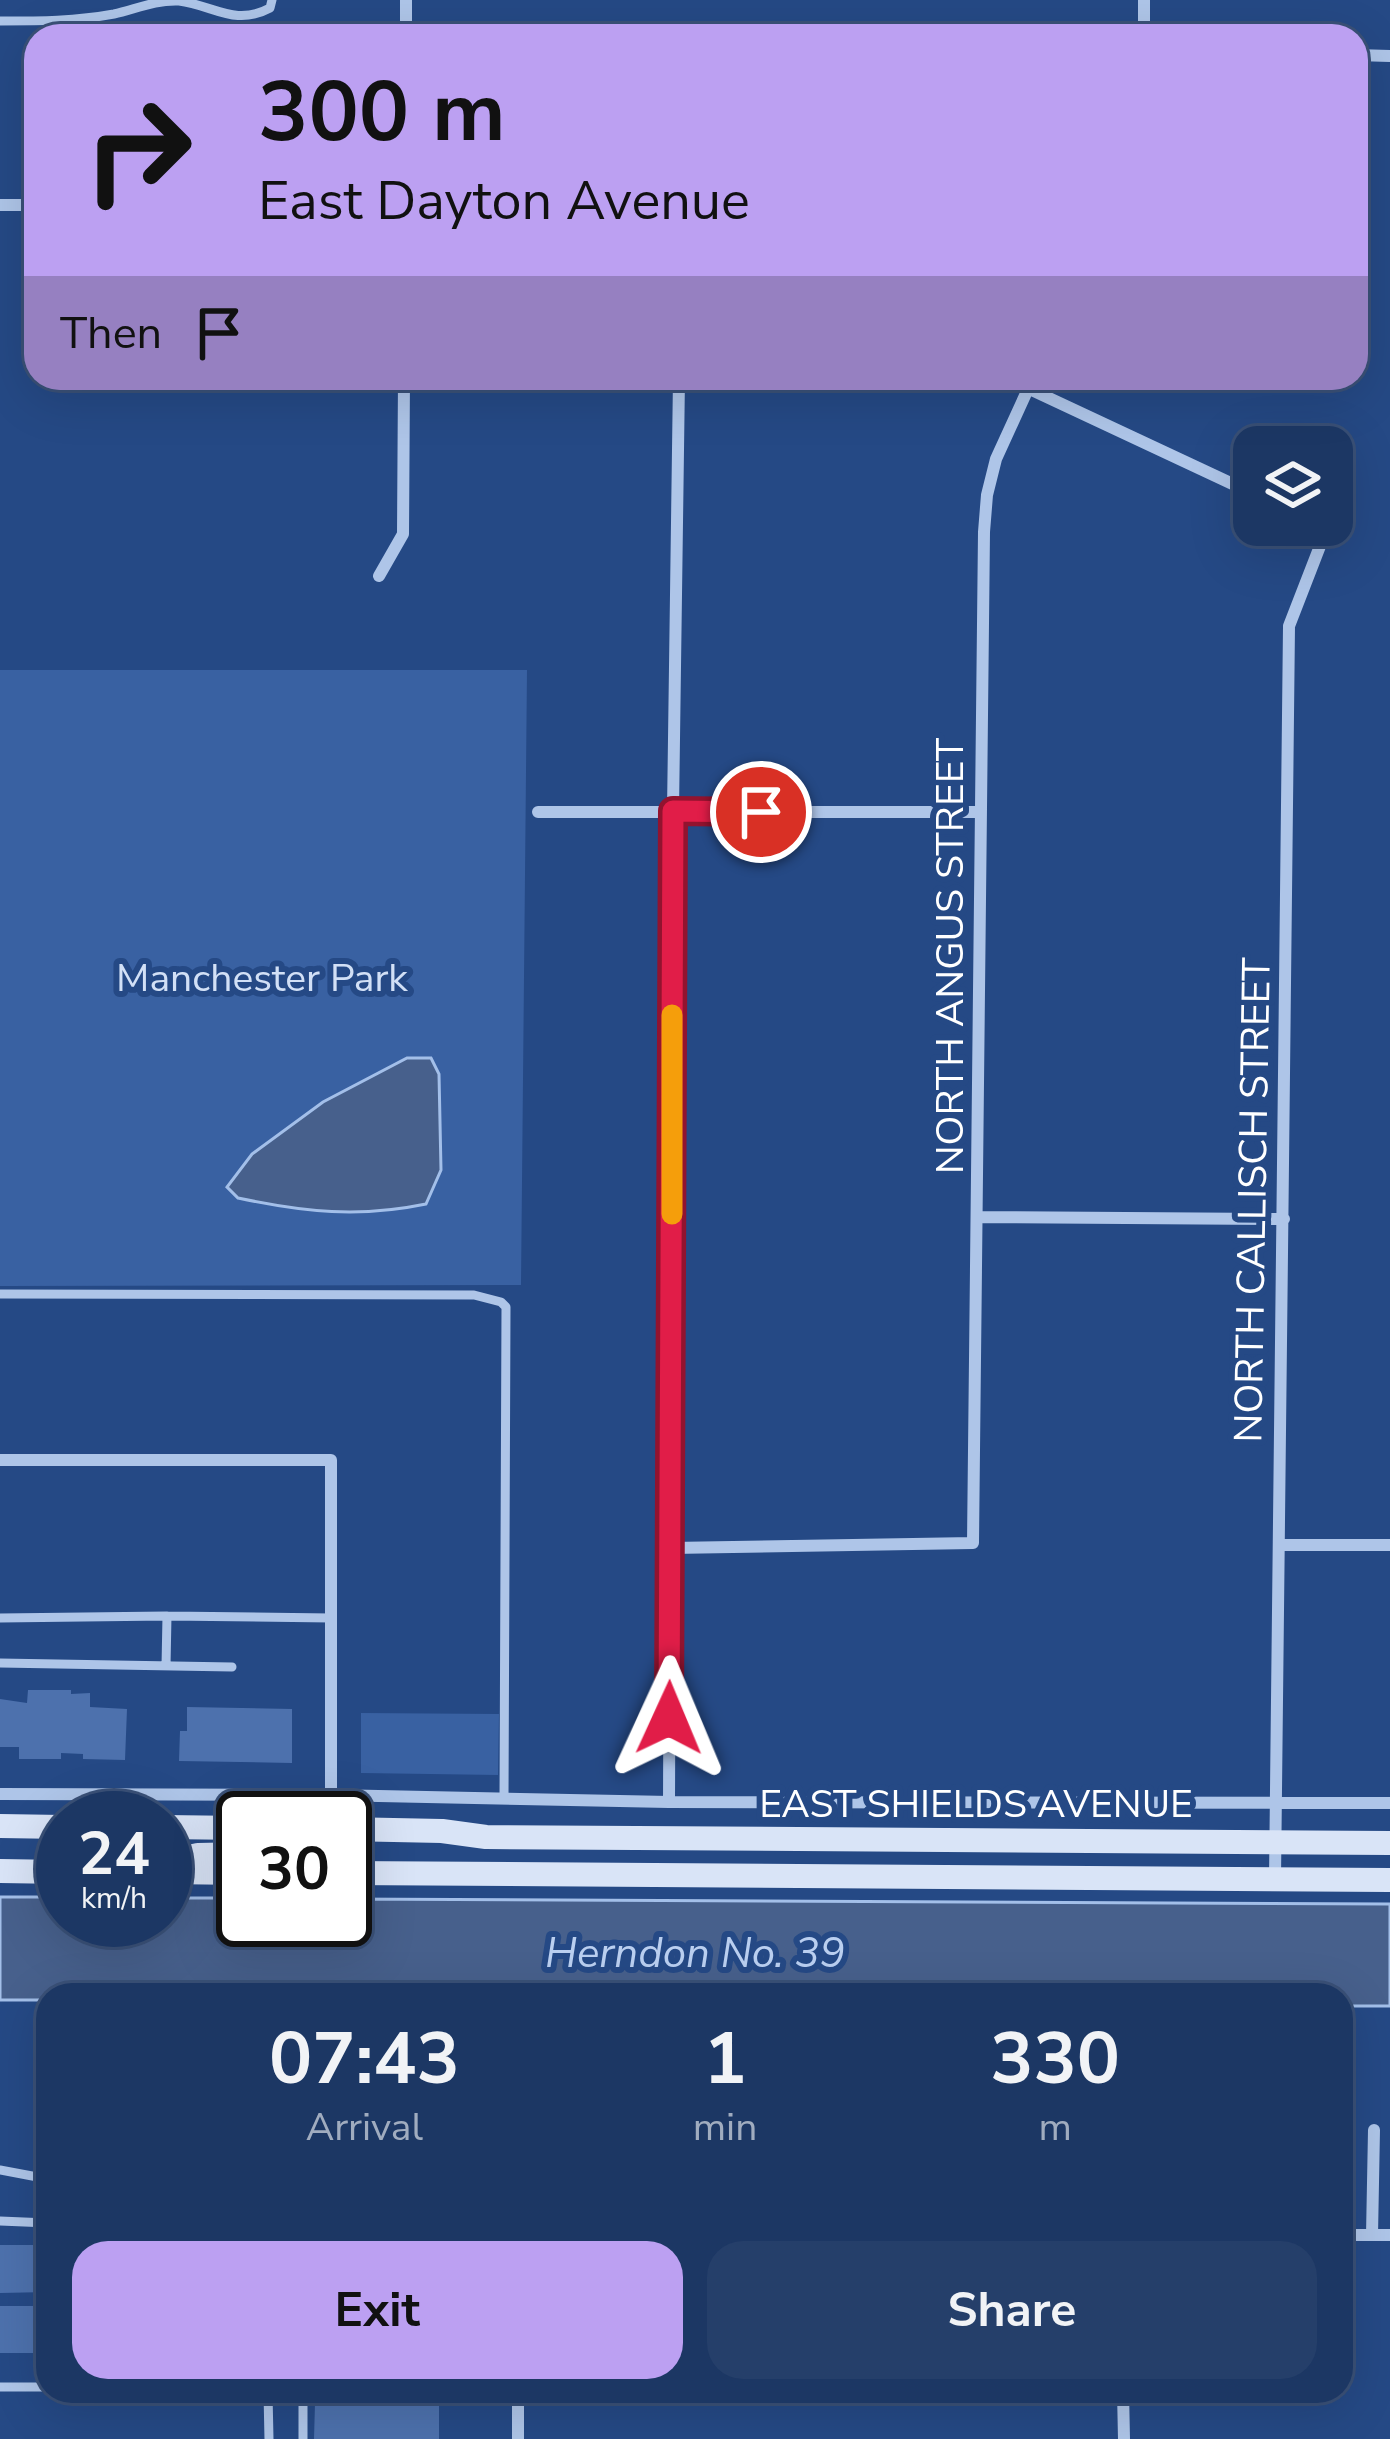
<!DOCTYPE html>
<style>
:root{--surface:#1c3764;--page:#253f6a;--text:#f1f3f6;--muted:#a0acbf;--line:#3a5178;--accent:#bca0f2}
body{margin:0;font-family:"Nunito Sans",sans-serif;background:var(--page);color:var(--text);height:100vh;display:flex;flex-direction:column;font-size:45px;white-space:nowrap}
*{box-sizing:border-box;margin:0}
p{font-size:39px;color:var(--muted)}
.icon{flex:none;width:66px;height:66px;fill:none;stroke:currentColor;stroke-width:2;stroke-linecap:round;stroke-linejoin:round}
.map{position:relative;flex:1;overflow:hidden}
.drawer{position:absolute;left:36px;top:1983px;width:1317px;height:420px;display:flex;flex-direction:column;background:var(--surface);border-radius:36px;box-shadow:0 12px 48px #0002,0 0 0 3px var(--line)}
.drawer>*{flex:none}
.banner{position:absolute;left:24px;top:24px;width:1344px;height:366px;border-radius:36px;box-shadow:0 12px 48px #0002,0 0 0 3px var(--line);background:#bca0f2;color:#111;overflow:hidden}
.buttons{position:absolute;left:1233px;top:426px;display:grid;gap:24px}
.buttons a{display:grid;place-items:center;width:120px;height:120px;border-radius:24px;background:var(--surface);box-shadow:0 12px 48px #0002,0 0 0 3px var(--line);font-size:60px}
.speed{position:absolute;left:36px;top:1791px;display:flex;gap:24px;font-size:60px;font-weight:700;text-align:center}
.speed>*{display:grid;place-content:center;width:156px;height:156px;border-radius:50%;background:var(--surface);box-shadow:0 12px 48px #0002,0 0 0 3px var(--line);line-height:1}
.speed small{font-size:30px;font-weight:400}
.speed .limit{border:6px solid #111;border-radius:18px;background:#fff;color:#111}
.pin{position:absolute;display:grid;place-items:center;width:102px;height:102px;color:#fff;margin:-51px;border:6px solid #fff;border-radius:50%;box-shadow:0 3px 12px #0007}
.me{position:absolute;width:132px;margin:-66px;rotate:1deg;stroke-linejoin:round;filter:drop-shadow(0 0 9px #0008)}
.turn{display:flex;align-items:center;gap:42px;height:252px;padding:0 36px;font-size:54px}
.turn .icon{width:156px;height:156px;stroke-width:2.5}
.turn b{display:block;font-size:84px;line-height:102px}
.then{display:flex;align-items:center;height:114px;padding:0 36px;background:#0003;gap:24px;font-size:45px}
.eta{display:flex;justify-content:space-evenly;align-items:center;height:204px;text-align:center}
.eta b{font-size:72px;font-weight:700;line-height:84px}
.cta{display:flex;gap:24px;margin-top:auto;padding:24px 36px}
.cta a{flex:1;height:138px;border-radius:36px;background:var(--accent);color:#111;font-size:48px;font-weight:700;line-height:138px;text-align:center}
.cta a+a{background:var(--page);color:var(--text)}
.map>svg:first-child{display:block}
.green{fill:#3961a2}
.water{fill:#47608c;stroke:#a3bfe9;stroke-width:3}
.building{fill:#4d71ad}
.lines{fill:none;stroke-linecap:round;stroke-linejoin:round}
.lane{stroke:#aec5e8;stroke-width:9}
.street{stroke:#aec5e8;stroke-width:12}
.secondary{stroke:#d9e4f7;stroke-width:24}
.route-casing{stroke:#92132f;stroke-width:30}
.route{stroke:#e11d48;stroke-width:21}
.slow{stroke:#f59e0b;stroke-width:21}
.labels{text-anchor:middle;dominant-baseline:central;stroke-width:12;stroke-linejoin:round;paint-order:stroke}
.street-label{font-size:39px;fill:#fff;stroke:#254985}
.park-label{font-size:39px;fill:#d2e0f6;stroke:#254985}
.water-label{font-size:42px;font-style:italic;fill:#bacff0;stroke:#254985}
</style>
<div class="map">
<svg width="1390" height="2439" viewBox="0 0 1390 2439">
<rect width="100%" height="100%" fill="#254985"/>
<path class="green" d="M0,670H527L521,1285L0,1286Z
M361,1713L499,1714L498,1775L361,1773Z"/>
<path class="water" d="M407,1058H431L439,1074L441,1170L426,1204C359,1218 304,1212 238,1198L227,1187L252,1154L323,1102Z
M0,1897H63V1920H165V1898H243V1920H345V1899L1390,1904V2006H1341V1995H48V2000H0Z"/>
<path class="building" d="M28,1690H71V1694L90,1693V1707L127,1709L125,1760L83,1759V1754L61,1753V1759H19V1747H0V1699L27,1703Z
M187,1707L292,1709V1763L179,1761L180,1731H187Z
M0,2245H48V2292L0,2293Z
M0,2306H48V2353H0Z
M315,2403L439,2404V2439H314Z"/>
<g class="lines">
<path class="lane" d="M0,21C39,21 76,21 114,14C136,9 155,0 179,1C213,5 235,27 270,8L272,0
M0,1294L474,1295L501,1302L506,1307L504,1799
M0,1618L167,1616L331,1618
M0,1663L232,1667
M166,1666L167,1616
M0,2170L48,2179
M0,2221L48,2223
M0,2387H48
M265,2391L268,2393L269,2439
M303,2439V2391"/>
<path class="street" d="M406,36V0
M1144,36V0
M1356,55L1390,56
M0,205H36
M1006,378L1254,494
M379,576L403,534L404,378
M538,812H981
M978,1217L1284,1219
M0,1460H331V1818
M1279,1545H1390
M671,1548L973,1543L984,532L987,495L996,459L1033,378
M0,1794L331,1795L669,1802L1390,1803
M669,1802L673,811L679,378
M1275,1879L1289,626L1327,528L1321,525
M1341,2235H1390
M1372,2235L1374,2130
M1123,2391L1124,2439
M518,2439V2391"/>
<path class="secondary" d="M0,1826L63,1827
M165,1827L243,1828
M345,1829L442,1831L486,1837L1390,1843
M165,1862L198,1855L243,1854
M0,1871L63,1872
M167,1872L243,1873
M345,1873L1390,1880"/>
</g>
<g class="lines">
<g class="route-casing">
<path id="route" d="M669,1718L673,811L761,812"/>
</g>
<use href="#route" class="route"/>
<path class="slow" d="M672,1214V1015"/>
</g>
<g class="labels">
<g class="street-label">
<text transform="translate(950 956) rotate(-90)">NORTH ANGUS STREET</text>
<text transform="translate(1253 1200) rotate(-89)">NORTH CALLISCH STREET</text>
<text x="976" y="1804">EAST SHIELDS AVENUE</text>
</g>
<g class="park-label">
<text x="262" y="978">Manchester Park</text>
</g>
<g class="water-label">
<text x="695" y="1953">Herndon No. 39</text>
</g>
</g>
</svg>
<div class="buttons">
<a><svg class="icon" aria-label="layers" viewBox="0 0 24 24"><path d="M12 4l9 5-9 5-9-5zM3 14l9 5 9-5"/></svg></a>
</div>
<div class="speed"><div>24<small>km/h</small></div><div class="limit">30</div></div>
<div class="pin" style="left:761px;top:812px;background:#d93025"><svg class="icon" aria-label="arrive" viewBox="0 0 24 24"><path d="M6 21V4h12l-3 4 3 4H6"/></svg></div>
<svg class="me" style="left:669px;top:1718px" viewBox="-20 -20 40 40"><path d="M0-17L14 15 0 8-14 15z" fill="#e11d48" stroke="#fff" stroke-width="4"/></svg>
<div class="banner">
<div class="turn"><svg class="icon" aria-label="right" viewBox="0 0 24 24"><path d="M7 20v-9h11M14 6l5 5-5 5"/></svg><div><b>300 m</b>East Dayton Avenue</div></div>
<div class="then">Then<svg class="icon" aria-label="arrive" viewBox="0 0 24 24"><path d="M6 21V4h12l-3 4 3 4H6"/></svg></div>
</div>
<section class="drawer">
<div class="eta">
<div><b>07:43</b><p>Arrival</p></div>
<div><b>1</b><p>min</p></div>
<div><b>330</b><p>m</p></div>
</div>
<div class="cta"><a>Exit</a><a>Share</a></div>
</section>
</div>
